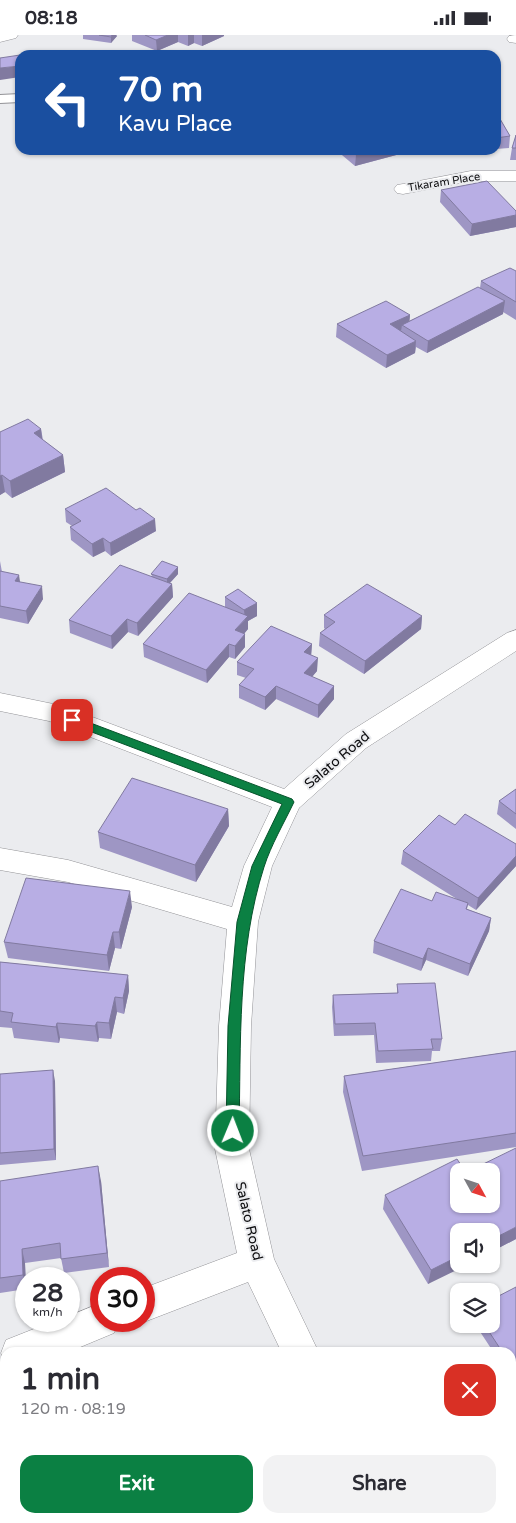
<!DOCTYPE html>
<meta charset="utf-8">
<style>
:root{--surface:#fff;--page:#f2f2f3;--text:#2b2b33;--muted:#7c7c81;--accent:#0b8043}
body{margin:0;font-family:"Varela Round",sans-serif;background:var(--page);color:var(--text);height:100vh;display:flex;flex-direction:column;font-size:19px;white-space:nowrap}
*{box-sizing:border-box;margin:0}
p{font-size:16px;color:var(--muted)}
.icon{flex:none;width:28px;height:28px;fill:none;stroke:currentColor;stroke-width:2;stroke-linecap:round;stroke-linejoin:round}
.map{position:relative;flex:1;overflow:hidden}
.panel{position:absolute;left:0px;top:1312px;width:516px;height:176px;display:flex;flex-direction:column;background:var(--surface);border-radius:15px 15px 0 0;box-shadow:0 1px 4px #0004}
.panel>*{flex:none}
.guide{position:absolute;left:15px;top:15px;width:486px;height:105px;border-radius:15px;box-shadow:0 1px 4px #0004;background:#1a4fa0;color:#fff;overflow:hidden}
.needle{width:32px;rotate:130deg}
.buttons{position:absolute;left:450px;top:1128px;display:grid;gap:10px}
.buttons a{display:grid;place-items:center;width:50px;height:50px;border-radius:10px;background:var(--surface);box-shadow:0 1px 4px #0004;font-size:25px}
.speed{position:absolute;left:15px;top:1232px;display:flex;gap:10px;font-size:25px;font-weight:700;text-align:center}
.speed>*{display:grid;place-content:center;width:65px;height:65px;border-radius:50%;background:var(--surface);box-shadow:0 1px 4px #0004;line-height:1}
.speed small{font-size:12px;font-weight:400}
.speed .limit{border:8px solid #d22;background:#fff;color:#111}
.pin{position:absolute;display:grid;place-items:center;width:42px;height:42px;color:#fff;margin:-21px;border-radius:10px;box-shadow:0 2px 8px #0006}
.me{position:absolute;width:55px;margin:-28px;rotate:1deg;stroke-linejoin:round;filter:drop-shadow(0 0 4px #0008)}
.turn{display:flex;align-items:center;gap:18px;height:105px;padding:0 20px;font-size:22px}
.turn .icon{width:65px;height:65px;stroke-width:2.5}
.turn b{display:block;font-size:35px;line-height:42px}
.round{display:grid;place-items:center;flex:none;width:52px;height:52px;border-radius:15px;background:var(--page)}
.headline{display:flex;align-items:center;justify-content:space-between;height:85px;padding:0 20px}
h1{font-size:30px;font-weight:700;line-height:38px}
.button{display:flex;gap:10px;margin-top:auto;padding:10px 20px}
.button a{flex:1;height:58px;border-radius:15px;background:var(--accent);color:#fff;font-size:20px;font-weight:700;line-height:58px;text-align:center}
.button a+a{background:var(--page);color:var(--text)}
.status{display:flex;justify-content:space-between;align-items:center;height:35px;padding:0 25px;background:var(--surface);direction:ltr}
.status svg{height:14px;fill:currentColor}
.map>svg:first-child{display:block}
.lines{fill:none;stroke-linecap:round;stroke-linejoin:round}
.lane-casing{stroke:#939397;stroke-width:2}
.street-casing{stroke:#939397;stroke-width:1}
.lane{fill:#fff;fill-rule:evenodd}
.street{fill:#fff;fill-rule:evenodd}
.wall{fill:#9e96c4}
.shaded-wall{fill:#817aa0}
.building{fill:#b8aee4;stroke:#817aa0}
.route{fill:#0b8043;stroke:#07532c}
.labels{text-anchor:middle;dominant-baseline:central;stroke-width:4;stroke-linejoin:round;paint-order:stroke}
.far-street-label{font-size:11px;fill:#0d0d0f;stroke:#ebecef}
.street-label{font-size:14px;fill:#0d0d0f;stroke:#ebecef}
</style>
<div class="status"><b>08:18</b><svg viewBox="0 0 49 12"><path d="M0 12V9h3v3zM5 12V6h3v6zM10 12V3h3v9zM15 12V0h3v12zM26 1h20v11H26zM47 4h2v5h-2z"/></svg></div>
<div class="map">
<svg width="516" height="1488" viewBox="0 0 516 1488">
<rect width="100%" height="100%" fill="#ebecef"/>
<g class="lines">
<g class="lane-casing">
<path id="lane" d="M20,59V67L0,68V60Z"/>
</g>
<g class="street-casing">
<path id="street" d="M0,0H18L16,3L0,7Z
M516,0V8L509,7L507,4L509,1Z
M471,136H516V146H471L403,159L397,158L394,154L397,150L403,149Z
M516,595V616L366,713L299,773L272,831L258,887L251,991L249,1114L274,1224L319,1318H282L248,1247L144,1287L141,1286H144V1253L237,1218L215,1114L219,991L227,894L68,847L0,835V813L68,825L232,872L244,831L272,772L49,686L0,676V658L63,671L284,754L346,699L507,598Z
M101,1268V1286H119L114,1298L66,1318H5V1328L1,1318L6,1305L54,1286H69V1281Z
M360,1484H400L402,1488H362Z"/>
</g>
<use href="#lane" class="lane"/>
<use href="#street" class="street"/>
</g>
<path class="wall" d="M83,0H116L117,1L111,8L83,4Z
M132,0H224V1L202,11L194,8L188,11L178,7L157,16L132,6Z
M496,77L510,101L509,113L496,114Z
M516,100V125H510L512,113Z
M336,115H401L400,119L355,131Z
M441,155L516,176V192L470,201L440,167Z
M516,236V285L503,277V279L427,318L416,312L415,318L386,333L336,302L337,289L410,280L409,286L480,253L481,246Z
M41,394L43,405L63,420L65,437L12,463L5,457L0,460V397Z
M65,474L156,496L111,521L105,516L93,522L71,505L70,492L72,491L66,487Z
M0,526L2,537L20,547L43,564L28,589L0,583Z
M178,532V539L170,548L172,549L173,562L138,601L128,597L112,614L70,598L69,585L152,541L151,539Z
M225,562L257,568V581L248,586V594L244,599H245V612L235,624L229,622L207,648L144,622L143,609L225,572Z
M324,580L422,581L421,594L364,639L319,611L320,598L325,594L324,593Z
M312,609L311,620L317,636L312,642L334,651V664L318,683L276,664L265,675L239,663V650L246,643L237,640V627Z
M516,754V794L497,779L499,766Z
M228,774L229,791L196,847L100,813L98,797Z
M455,790L516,809V831L476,875L468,870L467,874L491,883L489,896L468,941L426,925L421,936L373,918L374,906L432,866H460L401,829L403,816Z
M132,872L121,914L115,913L109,936L8,923L4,907Z
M0,927L128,940L129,956L124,979L117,977L111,1004L99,1003L98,1007L60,1003L59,1008L14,1003L12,993L0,992Z
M397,949L442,1004L440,1016H432L431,1026L376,1028L374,1000L334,1001L332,972L333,960L397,958Z
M516,1016V1112L362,1136L343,1057L344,1041Z
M0,1039L55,1046L56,1125L0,1130Z
M0,1146H101L109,1232L64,1238L61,1223L25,1228L26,1254L0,1258Z
M385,1160L516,1204L491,1217V1196L428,1249L383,1174Z
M516,1252V1426L511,1418V1318H494L475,1289H491Z"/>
<path class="shaded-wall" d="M112,0H116L117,1L111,8V2Z
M168,0H178V7L157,16L156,5Z
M188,0H194V8L188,11Z
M202,0H224V1L202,11Z
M20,31V42L0,45V33Z
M374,115H401L400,119L355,131L356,120Z
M447,115H461V117L446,119Z
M516,180V192L470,201L472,189Z
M505,266L503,279L427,318L428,306Z
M410,280L409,292L402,290L401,296L390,289Z
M416,306L415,318L386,333L387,320Z
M41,394L43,411L34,398Z
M63,420L65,437L12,463L10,446Z
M2,440L5,457L0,460V441Z
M155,484L156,496L111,521L110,508Z
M103,503L105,516L93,522L92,509Z
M178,532V539L167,551V544Z
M19,540L21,553L15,546Z
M172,549L173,562L138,601L137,588Z
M42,551L43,564L28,589L26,576Z
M257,568V581L248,586V594L236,608L235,595L245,585L244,575Z
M422,581L421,594L364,639L365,626Z
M127,584L128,597L112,614L111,601Z
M245,599V612L235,624V611Z
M229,609V622L207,648L206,635Z
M312,609L311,622L304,617Z
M318,623L317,636L304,651V638Z
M276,651V664L265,675V662Z
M334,651V664L318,683V670Z
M228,774L229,791L196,847L195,830Z
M516,821V831L476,875L478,863Z
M130,856L132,872L121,914L119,897Z
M491,883L489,896L468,941L470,929Z
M113,897L115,913L109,936L107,920Z
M428,913L426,925L421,936L423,924Z
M128,940L129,956L124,979L123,963Z
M115,962L117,977L111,1004L109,988Z
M97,987L99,1003L98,1007L95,991Z
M57,988L60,1003L59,1008L56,992Z
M53,1035L55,1046L56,1125L54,1114Z
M98,1131L101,1146L109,1232L107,1218Z
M516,1192V1204L491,1217V1205Z
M22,1214L25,1228L26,1253L23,1240Z
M459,1221V1229H469L428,1249L431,1235Z"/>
<path class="building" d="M99,0H112L111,2Z
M145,0H168L156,5Z
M56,16L58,20H22Z
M20,20V31L0,33V23Z
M496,77L510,101L496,103Z
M516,100V113H512Z
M350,115H374L356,120Z
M487,146L516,176V180L472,189L441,155Z
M510,233L516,236V267L481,246Z
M478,252L505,266L428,306L402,290Z
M386,266L410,280L390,289L416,306L387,320L337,289Z
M28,384L41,394L34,398L63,420L10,446L2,440L0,441V397Z
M106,453L136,475L140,473L155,484L110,508L103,503L92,509L70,492L81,486L65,474Z
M162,526L178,532L167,544L151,539Z
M120,530L172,549L137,588L127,584L111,601L69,585Z
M0,536L19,540L15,546L42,551L26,576L0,571Z
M367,549L422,581L365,626L320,598L335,587L324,580Z
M238,554L257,568L244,575L225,562Z
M189,558L248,581L235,595L245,599L235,611L229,609L206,635L143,609Z
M271,591L312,609L304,617L318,623L304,638L334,651L318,670L276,651L265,662L239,650L254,634L237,627Z
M132,743L228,774L195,830L98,797Z
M516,754V779L499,766Z
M465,779L516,809V821L478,863L403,816L439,780L455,790Z
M26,843L130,856L119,897H113L107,920L4,907Z
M401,854L432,866L436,857L468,868L466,874L491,883L470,929L428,913L423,924L374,906Z
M0,927L128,940L123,963L115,962L109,988L97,987L95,991L57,988L56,992L11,987L13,978L0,976Z
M435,948L442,1004H431L433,1014L378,1016L375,988L335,989L333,960L398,958L397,949Z
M516,1016V1098L363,1121L344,1041Z
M53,1035L54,1114L0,1118V1039Z
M516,1113V1192L491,1205V1196H459V1221L431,1235L385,1160L457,1124L465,1136H459V1169H491V1136H469Z
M98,1131L107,1218L61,1224L60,1208L22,1214L23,1240L0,1243V1146Z
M516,1252V1330L512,1332L511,1331V1318H503L484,1289H491V1265Z
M516,1333V1406L511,1398V1336Z
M151,1484H288L289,1488H141Z"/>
<path class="route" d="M72,681L292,764L294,767C284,788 271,810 264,832C237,916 241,1009 239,1096L237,1100L233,1102L228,1100L226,1096L228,991L237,887L252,831L282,769L68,688L67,685Z"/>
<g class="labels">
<g class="far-street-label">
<text transform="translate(444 147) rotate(-9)">Tikaram Place</text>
</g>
<g class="street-label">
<text transform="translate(337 725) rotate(-40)">Salato Road</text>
<text transform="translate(249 1186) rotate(77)">Salato Road</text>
</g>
</g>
</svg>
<div class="buttons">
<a><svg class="needle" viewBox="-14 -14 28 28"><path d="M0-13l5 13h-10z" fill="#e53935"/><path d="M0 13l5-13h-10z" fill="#7c7c81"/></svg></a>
<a><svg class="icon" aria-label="sound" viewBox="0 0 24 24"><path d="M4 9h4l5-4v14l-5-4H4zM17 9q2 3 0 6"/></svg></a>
<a><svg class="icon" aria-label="layers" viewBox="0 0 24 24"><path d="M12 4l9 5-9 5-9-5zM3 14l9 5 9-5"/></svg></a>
</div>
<div class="speed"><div>28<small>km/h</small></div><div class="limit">30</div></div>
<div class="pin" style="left:72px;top:685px;background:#d93025"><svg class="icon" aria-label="arrive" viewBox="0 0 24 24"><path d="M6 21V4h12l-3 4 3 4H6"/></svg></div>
<svg class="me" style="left:233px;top:1096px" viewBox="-20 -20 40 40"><circle r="17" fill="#0b8043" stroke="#fff" stroke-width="3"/><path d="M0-11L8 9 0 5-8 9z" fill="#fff"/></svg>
<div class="guide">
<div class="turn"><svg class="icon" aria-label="left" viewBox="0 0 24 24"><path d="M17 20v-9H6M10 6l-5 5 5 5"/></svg><div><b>70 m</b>Kavu Place</div></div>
</div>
<section class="panel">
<div class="headline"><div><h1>1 min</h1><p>120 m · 08:19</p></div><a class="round" style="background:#d93025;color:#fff"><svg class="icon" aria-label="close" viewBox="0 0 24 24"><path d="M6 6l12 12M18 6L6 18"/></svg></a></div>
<div class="button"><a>Exit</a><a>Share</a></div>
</section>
</div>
